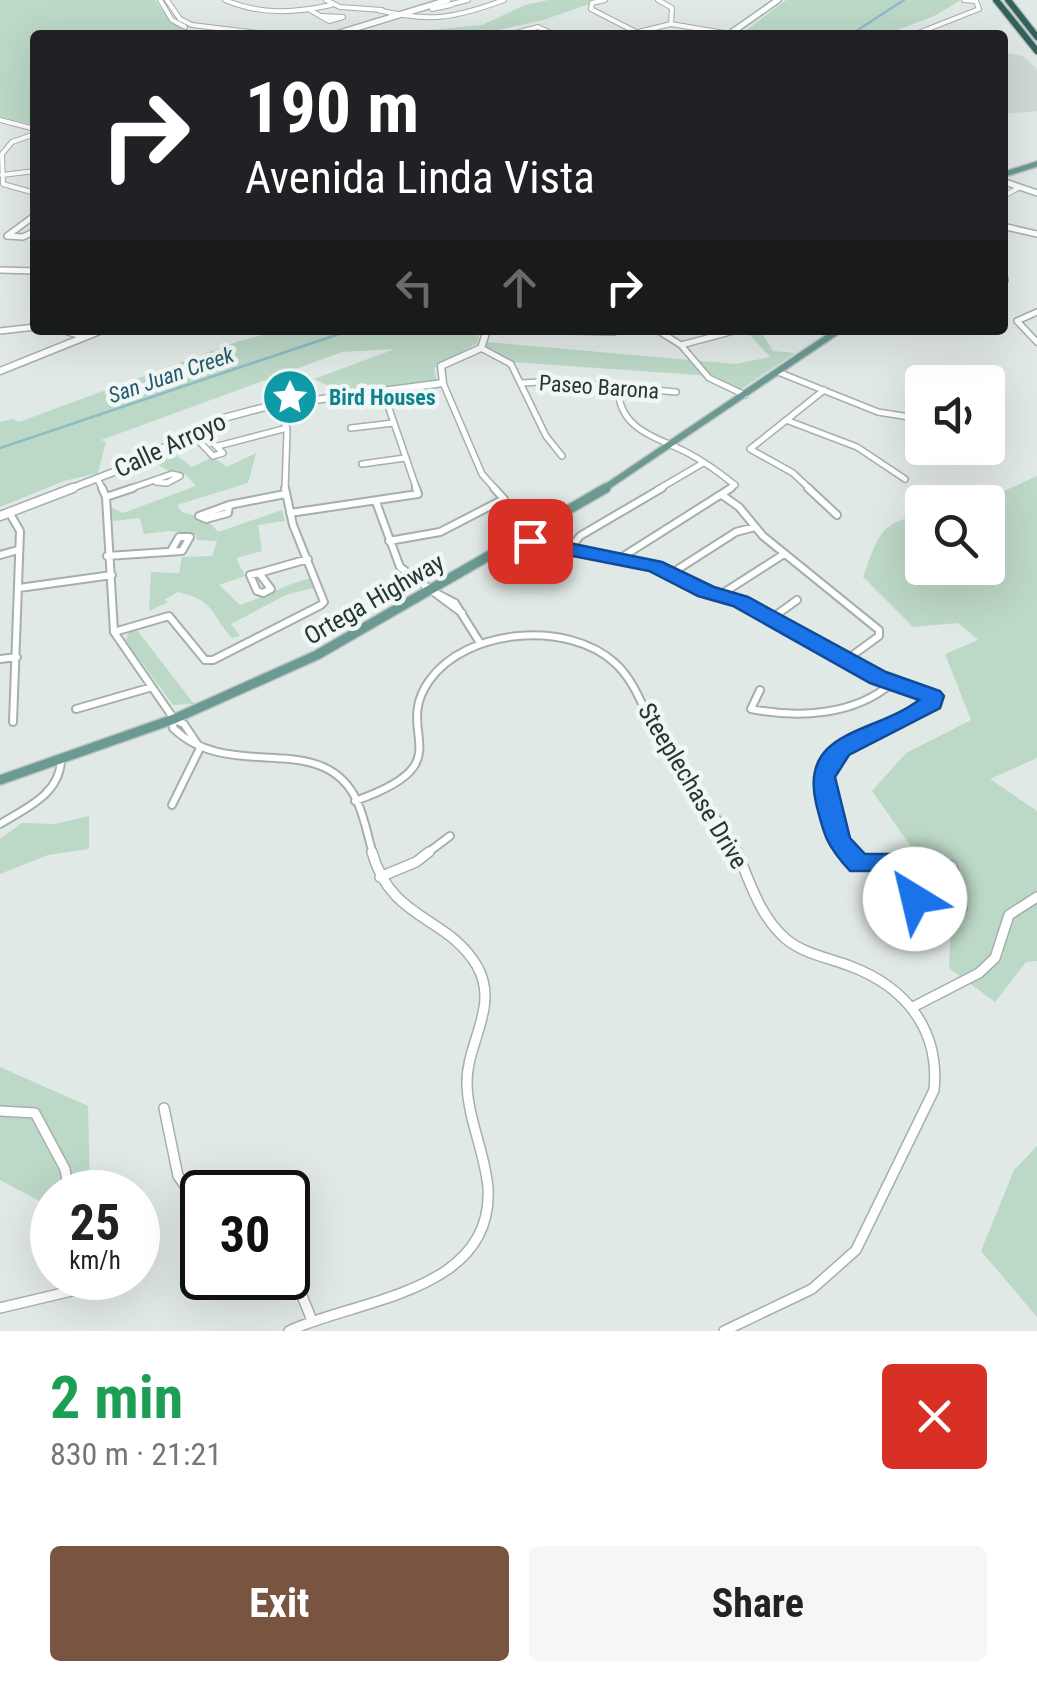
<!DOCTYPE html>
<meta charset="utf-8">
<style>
:root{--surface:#fff;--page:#f6f6f6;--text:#222;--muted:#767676;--accent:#785441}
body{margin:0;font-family:"Roboto Condensed",sans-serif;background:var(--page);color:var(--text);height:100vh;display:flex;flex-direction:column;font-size:38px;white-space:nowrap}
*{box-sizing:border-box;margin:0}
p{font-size:32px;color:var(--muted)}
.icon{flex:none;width:55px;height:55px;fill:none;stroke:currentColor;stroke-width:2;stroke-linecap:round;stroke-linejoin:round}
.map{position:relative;height:1331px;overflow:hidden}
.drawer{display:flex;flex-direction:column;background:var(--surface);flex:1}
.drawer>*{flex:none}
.hud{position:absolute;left:30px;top:30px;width:978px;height:305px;border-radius:10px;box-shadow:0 10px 40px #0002;background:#202124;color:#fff;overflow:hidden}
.controls{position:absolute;left:905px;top:365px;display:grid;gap:20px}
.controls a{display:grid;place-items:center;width:100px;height:100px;border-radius:10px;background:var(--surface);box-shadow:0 10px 40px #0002;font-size:50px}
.speed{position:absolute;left:30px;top:1170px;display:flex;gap:20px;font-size:50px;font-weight:700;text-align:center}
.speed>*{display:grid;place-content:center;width:130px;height:130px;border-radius:50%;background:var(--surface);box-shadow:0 10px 40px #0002;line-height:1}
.speed small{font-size:25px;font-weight:400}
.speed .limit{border:5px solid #111;border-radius:15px;background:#fff;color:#111}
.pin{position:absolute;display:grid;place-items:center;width:85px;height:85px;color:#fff;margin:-42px;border-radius:20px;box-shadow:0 5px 15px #0006}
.me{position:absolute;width:110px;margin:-55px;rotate:324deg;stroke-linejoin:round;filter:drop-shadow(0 0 8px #0008)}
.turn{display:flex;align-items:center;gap:35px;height:210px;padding:0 50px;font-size:45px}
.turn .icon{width:130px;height:130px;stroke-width:2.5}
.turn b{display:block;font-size:70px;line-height:85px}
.lanes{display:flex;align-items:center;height:95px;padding:0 50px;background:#0003;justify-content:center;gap:50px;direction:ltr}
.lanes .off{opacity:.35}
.round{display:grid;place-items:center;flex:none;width:105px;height:105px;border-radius:10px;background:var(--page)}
.overview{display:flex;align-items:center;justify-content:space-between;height:170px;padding:0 50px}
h1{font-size:60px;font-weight:700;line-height:75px;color:#1e9e55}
.button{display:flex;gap:20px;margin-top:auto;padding:20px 50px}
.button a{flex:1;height:115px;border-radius:10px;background:var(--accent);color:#fff;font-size:40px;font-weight:700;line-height:115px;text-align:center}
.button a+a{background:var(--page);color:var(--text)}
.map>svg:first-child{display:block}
.built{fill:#cfd9d5}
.green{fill:#bcd8c6}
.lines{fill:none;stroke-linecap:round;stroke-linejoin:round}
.stream{stroke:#8fbac8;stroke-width:2.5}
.minor-far3-casing{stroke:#a4b0ad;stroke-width:6}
.minor-far2-casing{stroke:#a4b0ad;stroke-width:8}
.minor-far1-casing{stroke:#a4b0ad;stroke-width:10}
.minor-casing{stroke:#a4b0ad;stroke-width:12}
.tertiary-far1-casing{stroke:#a4b0ad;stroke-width:9}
.tertiary-casing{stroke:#a4b0ad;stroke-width:11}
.secondary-casing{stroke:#a1b4af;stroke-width:8}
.primary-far2-casing{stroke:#bdc3c2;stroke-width:8}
.primary-far1-casing{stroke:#bdc3c2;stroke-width:9}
.primary-casing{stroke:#bdc3c2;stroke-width:12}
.motorway-casing{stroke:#bdc3c2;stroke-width:9}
.minor-far3{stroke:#fff;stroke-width:4}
.minor-far2{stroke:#fff;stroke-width:5}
.minor-far1{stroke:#fff;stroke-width:6}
.minor{stroke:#fff;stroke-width:9}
.tertiary-far1{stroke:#fff;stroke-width:6}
.tertiary{stroke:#fff;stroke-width:8}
.secondary{stroke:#fff;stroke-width:5}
.primary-far2{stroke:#6a9a92;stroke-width:5}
.primary-far1{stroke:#6a9a92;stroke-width:6}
.primary{stroke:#6a9a92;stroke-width:9}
.motorway{stroke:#33615b;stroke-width:6}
.route{fill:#1a73e8;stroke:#114b97;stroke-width:2.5}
.labels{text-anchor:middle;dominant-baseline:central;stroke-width:9;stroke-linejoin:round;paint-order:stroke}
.far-water-label{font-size:22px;font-style:italic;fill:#255a6c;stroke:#f1f7f4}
.far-street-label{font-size:22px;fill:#233834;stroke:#f1f7f4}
.far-culture-label{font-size:22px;font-weight:bold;fill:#0d838f;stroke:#f1f7f4;text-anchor:start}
.street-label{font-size:25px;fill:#233834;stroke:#f1f7f4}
</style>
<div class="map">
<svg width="1037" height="1331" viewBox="0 0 1037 1331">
<rect width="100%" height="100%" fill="#e1e9e6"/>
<path class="built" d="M1002,52L1023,56L1037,69V111L1003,114Z"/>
<path class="green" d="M0,0H155C178,32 188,32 227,35H35V125L0,117Z
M548,0H601L543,20L476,35H376L482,25L525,5Z
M786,0H961L934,16L884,35H740Z
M283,330H480L477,343L434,368L437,382L332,395L329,386L314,379L395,349L342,352L101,440L106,442L98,473L64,481L0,507V422L12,419L19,422L239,341Z
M736,330H760L773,351L795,353L740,390L711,376L512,362L484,348L486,342L736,364L770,357L748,333L739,335Z
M172,452L192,467L213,457L227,467L256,453L248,483L177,505L182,512L196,516L199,522H209L218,532L282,510L285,521L258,525L262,551L236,558L245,576L219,585L240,605C265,597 285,584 311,578L313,588L286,595L231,624L240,636L232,638C210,614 216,601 178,592L164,600L168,602L149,611L151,572L179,573L182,557L212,556L217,541L197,540L196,535L169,531L144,534L140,518L113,521L111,507L123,513L196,486L185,474L170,472L154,462Z
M1037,476V758L990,779L1037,811V961L1026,962L995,1002L949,968L953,880L910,845L872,791L906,753L971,720L945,654L978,640L958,623L913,627L863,577C876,542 879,519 922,516V568H988V502H980Z
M137,630L194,704L173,705L126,641L128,633Z
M89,816V849L48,855L0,874V839L22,823L55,824Z
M0,1067L88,1106L90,1192H52L51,1207L0,1180Z
M1037,1146V1317L981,1251L1014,1170Z"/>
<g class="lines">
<path class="stream" d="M850,35L904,0
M0,448L351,330"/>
<g class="minor-far3-casing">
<path id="minor-far3" d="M160,0L172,20L185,27
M167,0L180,19L192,25L274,35
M225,0C260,15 295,13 331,5
M326,0L340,7L382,10
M605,0L592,3L591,9L634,31
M658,0L672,8L671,24
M451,5L432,9L468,0
M310,10L329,21L343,17L322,16
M378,10C430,23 455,18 504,0
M508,35L538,27L555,35
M626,35L671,24L730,34
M913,35L979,9L976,1L964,0
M0,120L35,129
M35,134L12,142L2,154L3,184L35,193
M2,175L35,171
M1002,197L1020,187"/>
</g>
<g class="minor-far2-casing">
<path id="minor-far2" d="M34,216L7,236L23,237L35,231
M1002,226L1037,234
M1002,266L1005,280
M0,270L35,271
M1037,312L1017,321L1037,342
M61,330L85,337
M533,330L614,332
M657,330L681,345L709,378L745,395
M0,331L35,327
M681,345L730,332
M481,348L511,364L546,436L562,456
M778,372L878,412L922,419
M443,383L482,474L496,490
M522,383L556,381L676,392
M618,386C618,430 655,436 688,453C705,462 720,473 735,485L727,490
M383,391L417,490
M279,405L287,431L285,490
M786,420L857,447L905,479
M351,428L393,423
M207,437L223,453L213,456L198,440Z
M218,446L287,428
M362,464L405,458
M97,478L103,490
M126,490L172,474L180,476L167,483L156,482
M657,490L703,463
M811,490L793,473L750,449L824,390"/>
</g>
<g class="minor-far1-casing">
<path id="minor-far1" d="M102,488L106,497L114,632L174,719L173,728C229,783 317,730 354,795C364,813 367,834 373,854
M808,488L837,515
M722,495L739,507L763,536L879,630V636L846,660
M106,497L133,488
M376,502L400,567L462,613
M229,505L228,513L206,519L199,516Z
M229,505L285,494
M9,512L20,531L13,722
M290,513L418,494L416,488
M522,538L544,547L655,566L706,591L741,601L878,678L932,696C918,741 807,722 826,798C831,821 834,836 850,854
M389,541L440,532L504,499L494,488
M569,550L580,536L662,488
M0,555L18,550
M107,556L182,551L190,537H179L171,551
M619,559L731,488
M259,573L271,589L263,593L257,591L250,575Z
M259,573L308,559
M672,573L736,532L755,527
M19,588L112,575
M430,590L455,603L480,643
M720,595L784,554
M772,618L797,600
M114,632L169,616L205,660H213L321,605L324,602L293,525L285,488
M0,659L17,657
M760,690L751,709C798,718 854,716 892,683
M76,709L152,687
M355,801C466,762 391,735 429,681C466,628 568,620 615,663C638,684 645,716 661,742C685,781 718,813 738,854
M172,805L200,748L184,724L175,720
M0,824C26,808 60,794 61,760
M426,854L450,836"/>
</g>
<g class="minor-casing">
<path id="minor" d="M848,852L858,863L893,861L915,899L904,915L911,927L950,916L962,908L952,866
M380,877L416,862L429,852
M913,1007L979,973L995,958L1009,915L1037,897
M164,1108L178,1176L202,1210
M0,1111L35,1113L65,1169L69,1192
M288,1275L298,1286L311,1318
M0,1308L84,1288L86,1278
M289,1331C357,1299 494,1293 488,1188C485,1152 468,1120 467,1084C466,1043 500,1006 477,966C448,916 391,921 372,852
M724,1331L812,1289L856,1250L934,1090C940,1030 906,987 850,966C829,958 804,954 786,939C760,917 750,882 737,852"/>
</g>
<g class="tertiary-far1-casing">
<path id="tertiary-far1" d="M0,371L102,330
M67,490L124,468L220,419L269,406L443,383L441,366L481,348L487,330"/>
</g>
<g class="tertiary-casing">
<path id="tertiary" d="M0,516L73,488"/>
</g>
<g class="secondary-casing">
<path id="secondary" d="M333,35L448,0
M728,35L778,0
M1002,181L1037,193"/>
</g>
<g class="primary-far2-casing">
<path id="primary-far2" d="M1002,175L1037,164"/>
</g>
<g class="primary-far1-casing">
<path id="primary-far1" d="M602,490L839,330"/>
</g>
<g class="primary-casing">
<path id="primary" d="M0,780L174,719L317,655L606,488"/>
</g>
<g class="motorway-casing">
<path id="motorway" d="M996,0L1037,51
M1008,0L1037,37"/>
</g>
<use href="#minor-far3" class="minor-far3"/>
<use href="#minor-far2" class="minor-far2"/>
<use href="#minor-far1" class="minor-far1"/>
<use href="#minor" class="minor"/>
<use href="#tertiary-far1" class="tertiary-far1"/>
<use href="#tertiary" class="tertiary"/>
<use href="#secondary" class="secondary"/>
<use href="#primary-far2" class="primary-far2"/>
<use href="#primary-far1" class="primary-far1"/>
<use href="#primary" class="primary"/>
<use href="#motorway" class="motorway"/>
</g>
<path class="route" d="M530,535L662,562L714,587L748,597L886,672L940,691L944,696L940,708L849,755L835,777L850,838L865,854H902L928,899L924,906H906L886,871H850C827,846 824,836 816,803C799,729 875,734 919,700L870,683L733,606L698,596L649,571L522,546L519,541Z"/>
<defs>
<g id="sight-disc" transform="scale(2.875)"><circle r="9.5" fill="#0f9aa8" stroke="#f1f7f4"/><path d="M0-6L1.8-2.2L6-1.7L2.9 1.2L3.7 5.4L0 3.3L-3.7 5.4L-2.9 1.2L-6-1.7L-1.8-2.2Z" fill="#fff"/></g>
</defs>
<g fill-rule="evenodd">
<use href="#sight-disc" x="290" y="397"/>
</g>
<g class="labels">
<g class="far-water-label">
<text transform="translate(171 375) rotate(-19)">San Juan Creek</text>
</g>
<g class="far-street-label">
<text transform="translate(599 387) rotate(4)">Paseo Barona</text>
</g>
<g class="far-culture-label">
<text x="329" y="397">Bird Houses</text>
</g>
<g class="street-label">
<text transform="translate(170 445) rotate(-25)">Calle Arroyo</text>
<text transform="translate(374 599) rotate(-30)">Ortega Highway</text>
<text transform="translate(693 786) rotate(59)">Steeplechase Drive</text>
</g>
</g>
</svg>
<div class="controls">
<a><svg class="icon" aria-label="sound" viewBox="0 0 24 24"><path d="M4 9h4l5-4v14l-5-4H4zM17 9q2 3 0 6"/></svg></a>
<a><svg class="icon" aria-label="search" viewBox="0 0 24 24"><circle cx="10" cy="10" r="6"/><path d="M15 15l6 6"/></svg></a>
</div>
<div class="speed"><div>25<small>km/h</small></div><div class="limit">30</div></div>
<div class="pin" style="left:530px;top:541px;background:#d93025"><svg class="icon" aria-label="arrive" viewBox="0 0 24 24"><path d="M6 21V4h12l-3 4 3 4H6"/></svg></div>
<svg class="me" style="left:915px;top:899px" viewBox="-20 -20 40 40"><circle r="19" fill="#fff"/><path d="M0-13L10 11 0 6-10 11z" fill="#1a73e8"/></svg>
<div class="hud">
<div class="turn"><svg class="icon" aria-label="right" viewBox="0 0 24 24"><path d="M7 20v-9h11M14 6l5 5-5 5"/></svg><div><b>190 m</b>Avenida Linda Vista</div></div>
<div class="lanes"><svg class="icon off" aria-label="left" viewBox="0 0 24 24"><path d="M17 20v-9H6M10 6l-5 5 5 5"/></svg><svg class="icon off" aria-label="ahead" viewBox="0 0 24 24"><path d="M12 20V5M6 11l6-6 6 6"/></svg><svg class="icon" aria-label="right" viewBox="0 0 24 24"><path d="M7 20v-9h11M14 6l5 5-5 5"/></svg></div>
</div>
</div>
<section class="drawer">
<div class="overview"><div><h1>2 min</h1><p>830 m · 21:21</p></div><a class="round" style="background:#d93025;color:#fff"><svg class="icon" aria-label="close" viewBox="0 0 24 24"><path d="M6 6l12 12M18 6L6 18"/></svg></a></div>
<div class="button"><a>Exit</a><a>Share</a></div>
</section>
